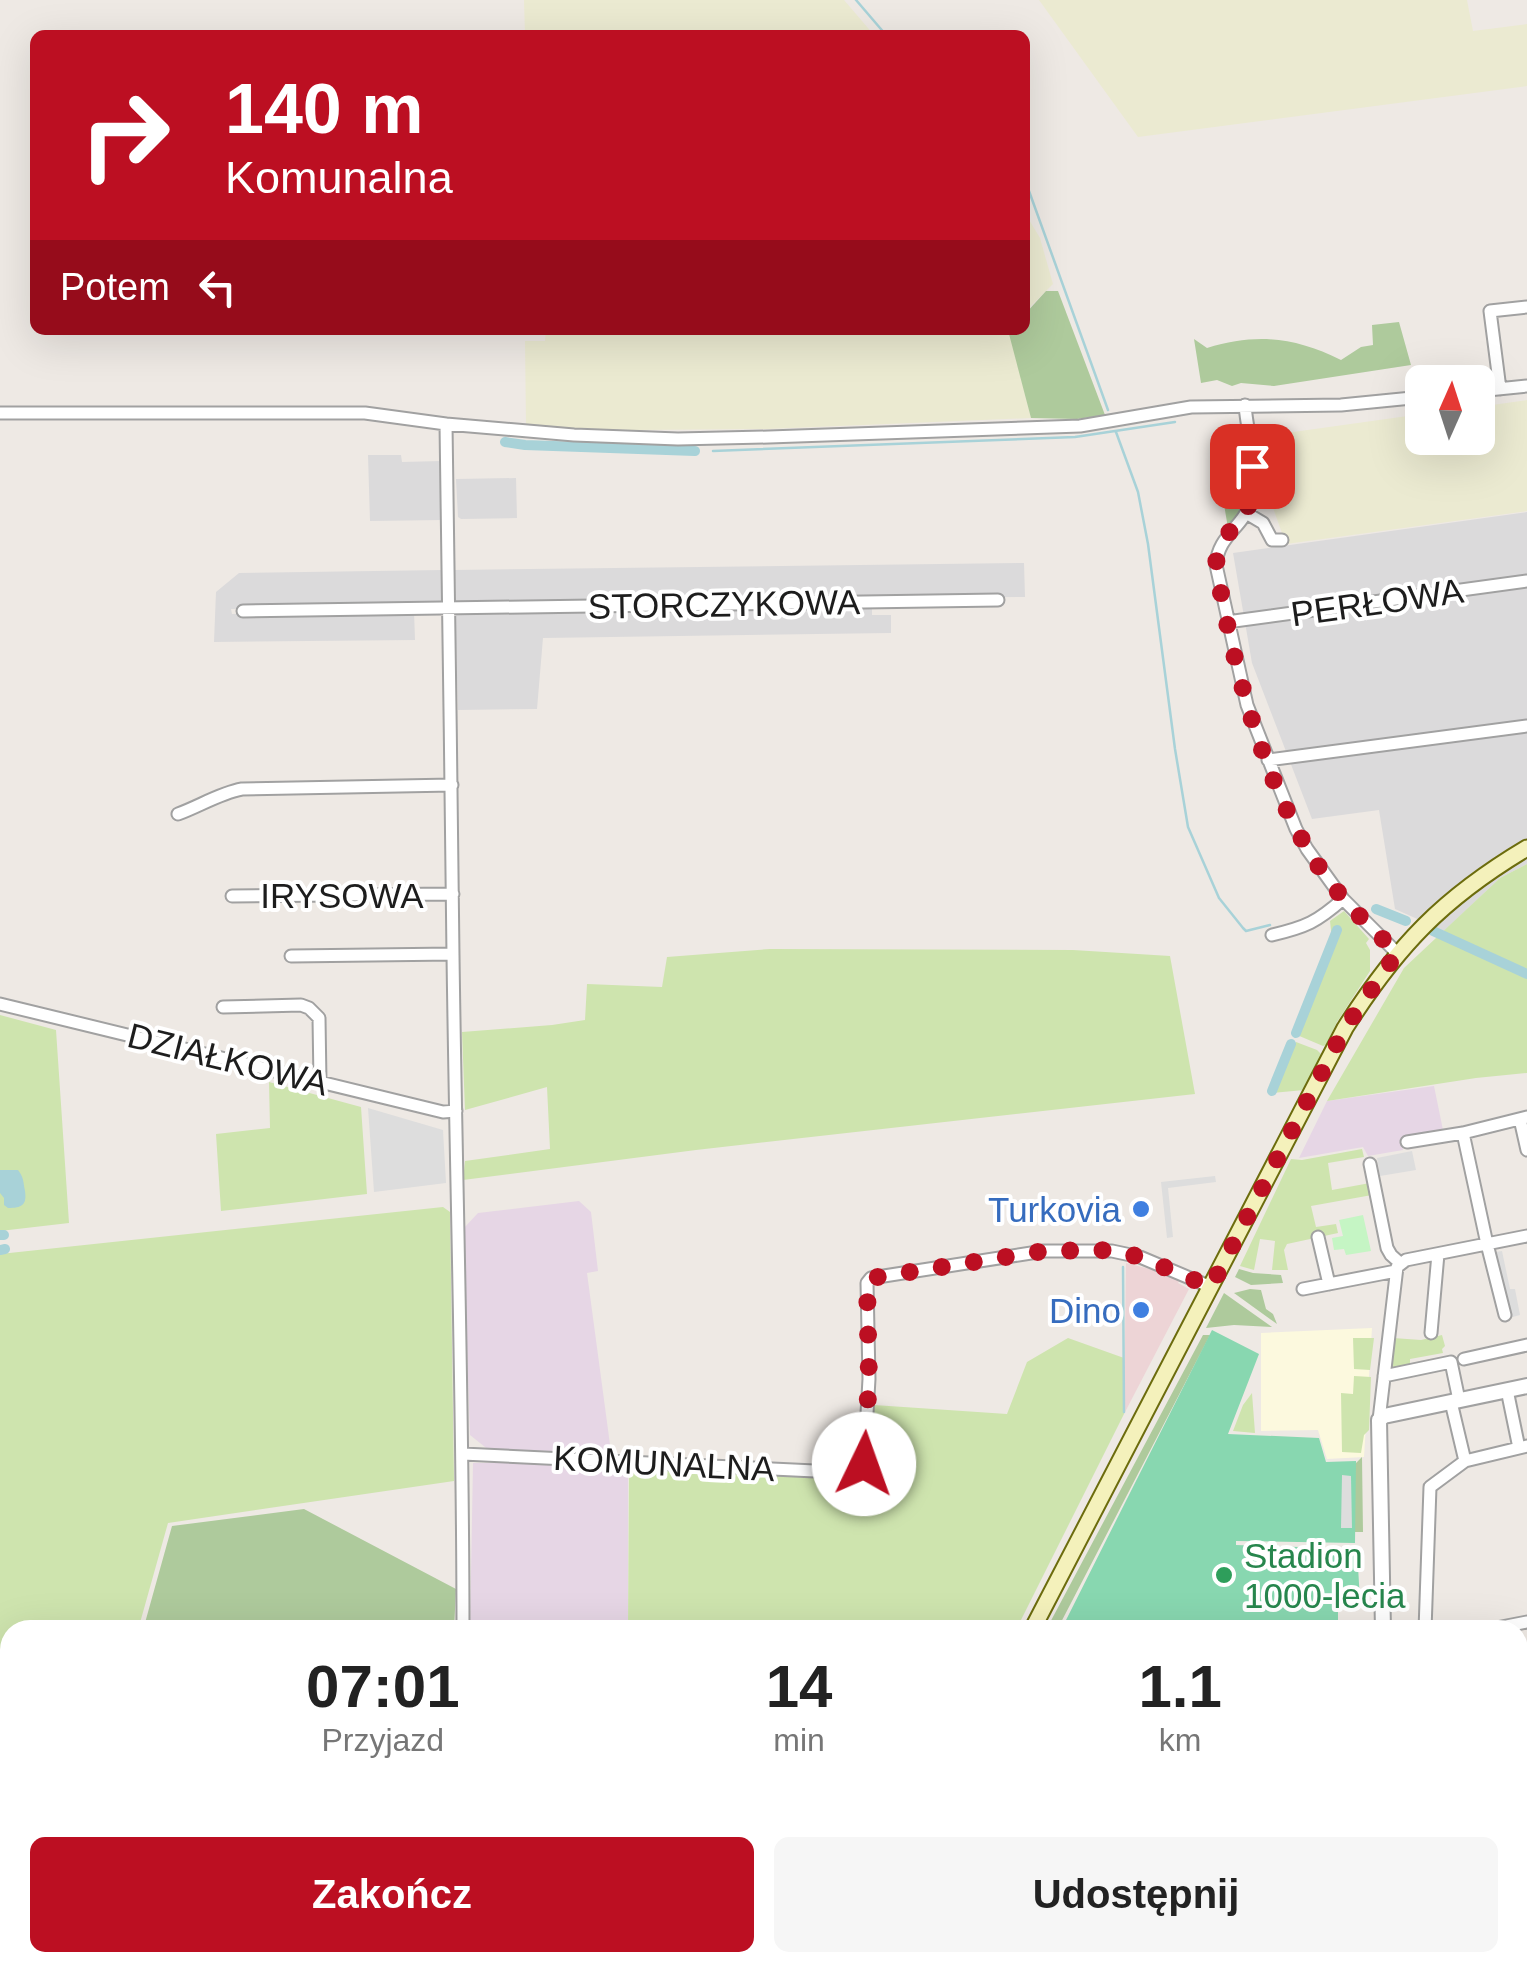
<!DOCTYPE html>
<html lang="pl">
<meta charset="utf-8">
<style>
:root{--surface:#fff;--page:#f6f6f6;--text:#222;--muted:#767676;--accent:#bc0f22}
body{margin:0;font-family:Arial,sans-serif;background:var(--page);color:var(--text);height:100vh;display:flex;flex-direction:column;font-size:38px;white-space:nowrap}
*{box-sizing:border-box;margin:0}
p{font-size:32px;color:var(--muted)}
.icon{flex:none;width:55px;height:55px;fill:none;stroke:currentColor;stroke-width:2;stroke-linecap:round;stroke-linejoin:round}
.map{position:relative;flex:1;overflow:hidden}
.details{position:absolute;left:0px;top:1620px;width:1528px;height:352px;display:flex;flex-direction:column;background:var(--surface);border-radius:30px 30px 0 0;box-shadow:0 10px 40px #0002}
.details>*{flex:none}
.banner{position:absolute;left:30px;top:30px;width:1000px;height:305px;border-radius:15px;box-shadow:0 10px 40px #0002;background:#bc0f22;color:#fff;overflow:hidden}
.needle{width:65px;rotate:3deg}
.controls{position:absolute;left:1405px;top:365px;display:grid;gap:20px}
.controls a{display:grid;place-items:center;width:90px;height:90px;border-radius:15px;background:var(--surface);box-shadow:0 10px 40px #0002;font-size:50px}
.pin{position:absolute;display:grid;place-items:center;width:85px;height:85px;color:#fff;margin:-42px;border-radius:20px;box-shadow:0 5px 15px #0006}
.me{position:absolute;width:110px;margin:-55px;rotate:3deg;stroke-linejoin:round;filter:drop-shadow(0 0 8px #0008)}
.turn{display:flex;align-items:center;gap:35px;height:210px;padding:0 30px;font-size:45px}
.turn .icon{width:130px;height:130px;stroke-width:2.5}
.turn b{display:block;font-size:70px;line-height:85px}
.then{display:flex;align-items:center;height:95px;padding:0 30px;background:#0003;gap:20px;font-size:38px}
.eta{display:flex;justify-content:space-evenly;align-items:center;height:170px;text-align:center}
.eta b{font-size:60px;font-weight:700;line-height:70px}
.primary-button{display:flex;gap:20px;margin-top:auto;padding:20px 30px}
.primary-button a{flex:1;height:115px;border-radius:15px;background:var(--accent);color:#fff;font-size:40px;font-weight:700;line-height:115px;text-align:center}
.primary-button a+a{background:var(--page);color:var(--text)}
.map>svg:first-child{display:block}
.residential{fill:#dbdadb}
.commercial{fill:#edd4d6}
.industrial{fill:#e6d6e5}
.education{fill:#fcf9de}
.farmland{fill:#ebead1}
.grass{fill:#cee4ae}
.forest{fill:#aeca9c}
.park{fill:#c5f5c4}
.pitch{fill:#88d7b0}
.parking{fill:#ddd}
.water{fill:#a8d2d8}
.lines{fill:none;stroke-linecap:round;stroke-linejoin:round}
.stream{stroke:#a8d2d8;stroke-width:2.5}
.canal{stroke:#a8d2d8;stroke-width:10}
.minor-casing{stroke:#a1a1a1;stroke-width:15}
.tertiary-casing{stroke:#a1a1a1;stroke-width:18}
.secondary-casing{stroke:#6c6c0d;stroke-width:19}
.primary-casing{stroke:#8b530b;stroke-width:21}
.minor{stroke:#fff;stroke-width:11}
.tertiary{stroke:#fff;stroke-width:14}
.secondary{stroke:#f4f1bb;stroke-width:15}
.primary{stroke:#f4c8a2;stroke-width:18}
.route{stroke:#bc0f22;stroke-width:18;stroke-dasharray:0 32.4}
.shop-dot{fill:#3f7fe0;stroke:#fff;stroke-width:4}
.leisure-dot{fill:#2e9e5b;stroke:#fff;stroke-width:4}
.labels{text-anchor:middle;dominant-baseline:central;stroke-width:8;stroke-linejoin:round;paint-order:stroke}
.street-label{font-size:35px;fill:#1d1d1d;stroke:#fff}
.shop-label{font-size:35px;fill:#366cbe;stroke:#fff;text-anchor:end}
.leisure-label{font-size:35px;fill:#27864d;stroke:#fff;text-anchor:start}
</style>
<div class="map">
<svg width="1527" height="1971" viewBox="0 0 1527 1971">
<rect width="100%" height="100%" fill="#eee9e4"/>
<path class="residential" d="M368,455H401L402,462L441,461L443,520L370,521Z
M516,478L517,518L461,519L458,517L456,479Z
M1527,512V864L1500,878L1444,931L1395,909L1379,810L1312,819L1252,663L1233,553Z
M1024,563L1025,597L456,601L455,570Z
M443,570L444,606L231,609L232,614L414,611L415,640L214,642L216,592L239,573Z
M872,606V615H891V633L543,638L537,709L458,710L455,610Z
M69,1962H275L302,1971H67Z"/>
<path class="commercial" d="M1126,1263L1181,1277L1178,1283L1189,1289L1124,1414Z"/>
<path class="industrial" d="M1434,1086L1443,1130L1401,1139L1403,1150L1368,1156L1363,1147L1299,1158L1327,1101Z
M579,1201L591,1212L598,1271L587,1273L611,1452L490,1451L470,1435L463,1229L478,1213Z
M473,1463H628V1630H470Z"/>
<path class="education" d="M1372,1328L1364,1457L1327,1459L1318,1430L1261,1431V1333Z"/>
<path class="farmland" d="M524,0H844L874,35H525Z
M1039,0H1467L1473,31L1527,24V86L1138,137Z
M1025,213L1040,238L1053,284L1031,306L1025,316Z
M546,330H1016L1010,335L1031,418L767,429L631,430L526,427L525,341H545Z
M1527,400V511L1286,544L1273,508L1272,474L1265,436L1422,414V438H1478V407Z"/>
<path class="grass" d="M1527,864V1073L1476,1078L1327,1101L1404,968L1500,878Z
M1344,911L1369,939L1366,943L1370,950V971L1337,1022L1326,1045L1323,1046L1297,1035L1332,939L1330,921Z
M770,949L1073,950L1170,956L1195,1094L696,1150L463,1180L465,1161L550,1149L547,1087L465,1110L462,1032L552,1025L585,1020L587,984L662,987L667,957Z
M0,1015L56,1030L69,1223L0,1231Z
M1296,1042L1317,1050L1321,1054L1319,1059L1304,1090L1272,1093Z
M269,1082L361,1107L367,1194L221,1211L216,1134L270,1128Z
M1362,1149L1364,1157L1328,1163L1332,1190L1370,1183L1372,1195L1311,1206L1316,1227L1336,1224L1338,1233L1287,1244L1284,1250L1288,1270H1272L1275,1241L1260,1239L1254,1270L1240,1266L1291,1159L1302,1160Z
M443,1207L450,1212L454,1481L168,1523L138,1630H10V1859L0,1856V1254Z
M1442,1335L1445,1346L1442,1349L1443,1353L1410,1359V1366L1390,1370L1393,1338L1421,1340Z
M1068,1338L1124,1358V1414L1016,1630H628L629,1466L866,1476L874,1405L1007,1414L1027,1362Z
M1353,1338H1374L1370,1370L1354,1369Z
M1354,1376L1371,1377L1369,1430L1364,1435L1361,1453L1342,1452L1341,1393L1353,1394Z
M1252,1393L1255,1433L1233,1431L1243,1405Z
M0,1894L10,1897V1962L69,1963L67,1971H0Z
M482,1962L551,1963L555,1971H471V1963H474L475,1965Z
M712,1962L715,1970H622L623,1963Z"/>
<path class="forest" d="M1046,291H1058L1105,415L1077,419L1031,418L1009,334L1012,330H1025V314Z
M1399,322L1411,365L1274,386L1241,383L1232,386L1217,380L1201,383L1194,339L1207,348C1257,333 1294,337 1341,360L1361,347L1373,345L1372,325Z
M1248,472C1248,495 1242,511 1228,528L1219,475Z
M1239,1269L1253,1273L1281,1275L1283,1283L1251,1285L1235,1277Z
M1250,1289L1261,1290L1266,1309L1273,1314L1277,1324L1234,1293Z
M1224,1293L1272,1327L1234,1325L1206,1328Z
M1203,1335H1210L1057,1630H1046Z
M1362,1457L1363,1532H1352L1351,1468Z
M304,1509L456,1589L454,1630H143L172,1526Z
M712,1963H763V1971H703L715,1970Z"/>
<path class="park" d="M1363,1215L1371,1251L1346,1255L1344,1249L1334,1250L1332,1238L1343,1236L1339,1220Z"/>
<path class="pitch" d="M1212,1330L1259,1354L1228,1434L1319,1438L1326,1462L1356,1461L1355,1543L1236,1541V1545L1357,1549L1360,1601L1338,1602V1630H1061Z"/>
<path class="parking" d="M368,1108L443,1130L446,1183L374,1192Z
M1412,1151L1416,1170L1380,1176L1377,1158Z
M1215,1176L1216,1182L1168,1188L1173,1237L1167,1238L1161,1182Z
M1502,1251L1510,1289H1515L1520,1315L1509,1318L1495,1252Z
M1342,1475L1351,1476L1352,1528H1341Z"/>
<path class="water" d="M0,1170H18C24,1178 23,1181 25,1191C27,1205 22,1208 8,1208L4,1205V1198L0,1193Z"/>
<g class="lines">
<path class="stream" d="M856,0L886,35
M1025,186L1029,191L1108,410
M1116,432L1138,492L1148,544L1175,749L1188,827L1219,898L1243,928L1246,931L1270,925
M713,451L1075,437L1175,422
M1123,1267L1124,1412"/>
<path class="canal" d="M505,442L525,445L695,451
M1376,909L1406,921
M1433,931L1527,974
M1296,1033L1337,930
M1272,1091L1291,1044
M0,1235H4
M0,1250L5,1249"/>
<g class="minor-casing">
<path id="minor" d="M1500,389L1490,311L1527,307
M1478,391L1527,386
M1245,405C1247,436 1261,473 1251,502C1242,529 1218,535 1216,565L1247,705L1296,829L1307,849L1343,899L1397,953
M0,413H365L446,424C450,601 450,778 453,955C456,1180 463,1405 463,1630
M446,424L574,435L678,439L769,437L1080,426L1191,407L1341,405L1422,397
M1221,472L1253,468
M1246,513L1263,523L1272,540H1282
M243,611L998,600
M1227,622L1527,581
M1268,760L1527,726
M178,814C200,806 220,793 242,789L452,785
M232,896L453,894
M1272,935C1306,927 1317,922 1343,899
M291,956L453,954
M0,1004L443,1112L456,1111
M223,1007L301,1005L309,1008L319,1018L320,1082
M1520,1119L1527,1150
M1463,1133L1487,1244L1505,1315
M1407,1142L1463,1133L1527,1117
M1370,1164L1387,1248L1391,1255L1400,1263
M1318,1237L1329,1284
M1303,1289L1396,1271
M1431,1333L1438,1254
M1464,1359L1527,1345
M1384,1376L1451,1362L1459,1400
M1507,1390L1519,1448
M1379,1420L1397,1267L1406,1260L1527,1236
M463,1454L857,1473L864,1464L869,1379L867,1283L871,1278L1044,1251H1112L1140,1257L1211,1287
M1465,1461L1527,1446
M1425,1630L1430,1487L1465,1461L1451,1402
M1486,1630L1527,1622
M240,1962L261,1968L260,1971
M1185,1962L1188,1971
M447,1971L450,1962
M955,1971L959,1962"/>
</g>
<g class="tertiary-casing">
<path id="tertiary" d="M1383,1630L1379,1420L1384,1416L1527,1386
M1518,1766L1527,1764
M1407,1962L1408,1971"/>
</g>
<g class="secondary-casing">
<path id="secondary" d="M1032,1630L1345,1028C1397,946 1443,898 1527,848
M854,1971L858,1962
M867,1971L871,1962"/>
</g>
<g class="primary-casing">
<path id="primary" d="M0,1870L10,1873
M322,1962L352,1971"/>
</g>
<use href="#minor" class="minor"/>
<use href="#tertiary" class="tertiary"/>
<use href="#secondary" class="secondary"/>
<use href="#primary" class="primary"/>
</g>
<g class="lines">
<path class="route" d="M864,1464L869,1379L867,1283L871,1278L1044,1251L1112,1250L1140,1257L1211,1287L1345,1028L1397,953C1372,928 1345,904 1324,874C1264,790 1233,666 1216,565C1219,522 1261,524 1252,466"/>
</g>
<g class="shop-dot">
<circle cx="1141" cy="1209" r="10"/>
<circle cx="1141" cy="1310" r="10"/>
</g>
<circle class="leisure-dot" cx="1224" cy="1575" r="10"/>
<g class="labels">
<g class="street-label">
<text transform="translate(1377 602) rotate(-8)">PERŁOWA</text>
<text transform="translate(724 604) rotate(-1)">STORCZYKOWA</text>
<text x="342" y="895">IRYSOWA</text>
<text transform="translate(228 1059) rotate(14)">DZIAŁKOWA</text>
<text transform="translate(664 1463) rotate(3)">KOMUNALNA</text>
</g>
<g class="shop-label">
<text x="1121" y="1209">Turkovia</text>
<text x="1121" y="1310">Dino</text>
</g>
<g class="leisure-label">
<text x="1244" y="1555">Stadion<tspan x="1244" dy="40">1000-lecia</tspan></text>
</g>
</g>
</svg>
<div class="controls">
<a><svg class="needle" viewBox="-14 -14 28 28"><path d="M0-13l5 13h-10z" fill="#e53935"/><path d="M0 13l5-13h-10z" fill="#767676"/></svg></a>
</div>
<div class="pin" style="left:1252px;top:466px;background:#d93025"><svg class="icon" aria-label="arrive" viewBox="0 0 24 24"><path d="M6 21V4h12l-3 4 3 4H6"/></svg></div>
<svg class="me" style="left:864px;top:1464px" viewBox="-20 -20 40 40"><circle r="19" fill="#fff"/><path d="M0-13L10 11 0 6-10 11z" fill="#bc0f22"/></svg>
<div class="banner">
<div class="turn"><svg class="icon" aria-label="right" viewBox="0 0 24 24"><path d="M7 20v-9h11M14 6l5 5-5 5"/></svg><div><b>140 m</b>Komunalna</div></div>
<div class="then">Potem<svg class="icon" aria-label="left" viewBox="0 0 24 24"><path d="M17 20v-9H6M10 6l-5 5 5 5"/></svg></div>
</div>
<section class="details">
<div class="eta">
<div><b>07:01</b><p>Przyjazd</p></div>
<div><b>14</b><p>min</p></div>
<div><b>1.1</b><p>km</p></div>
</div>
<div class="primary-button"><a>Zakończ</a><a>Udostępnij</a></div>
</section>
</div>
